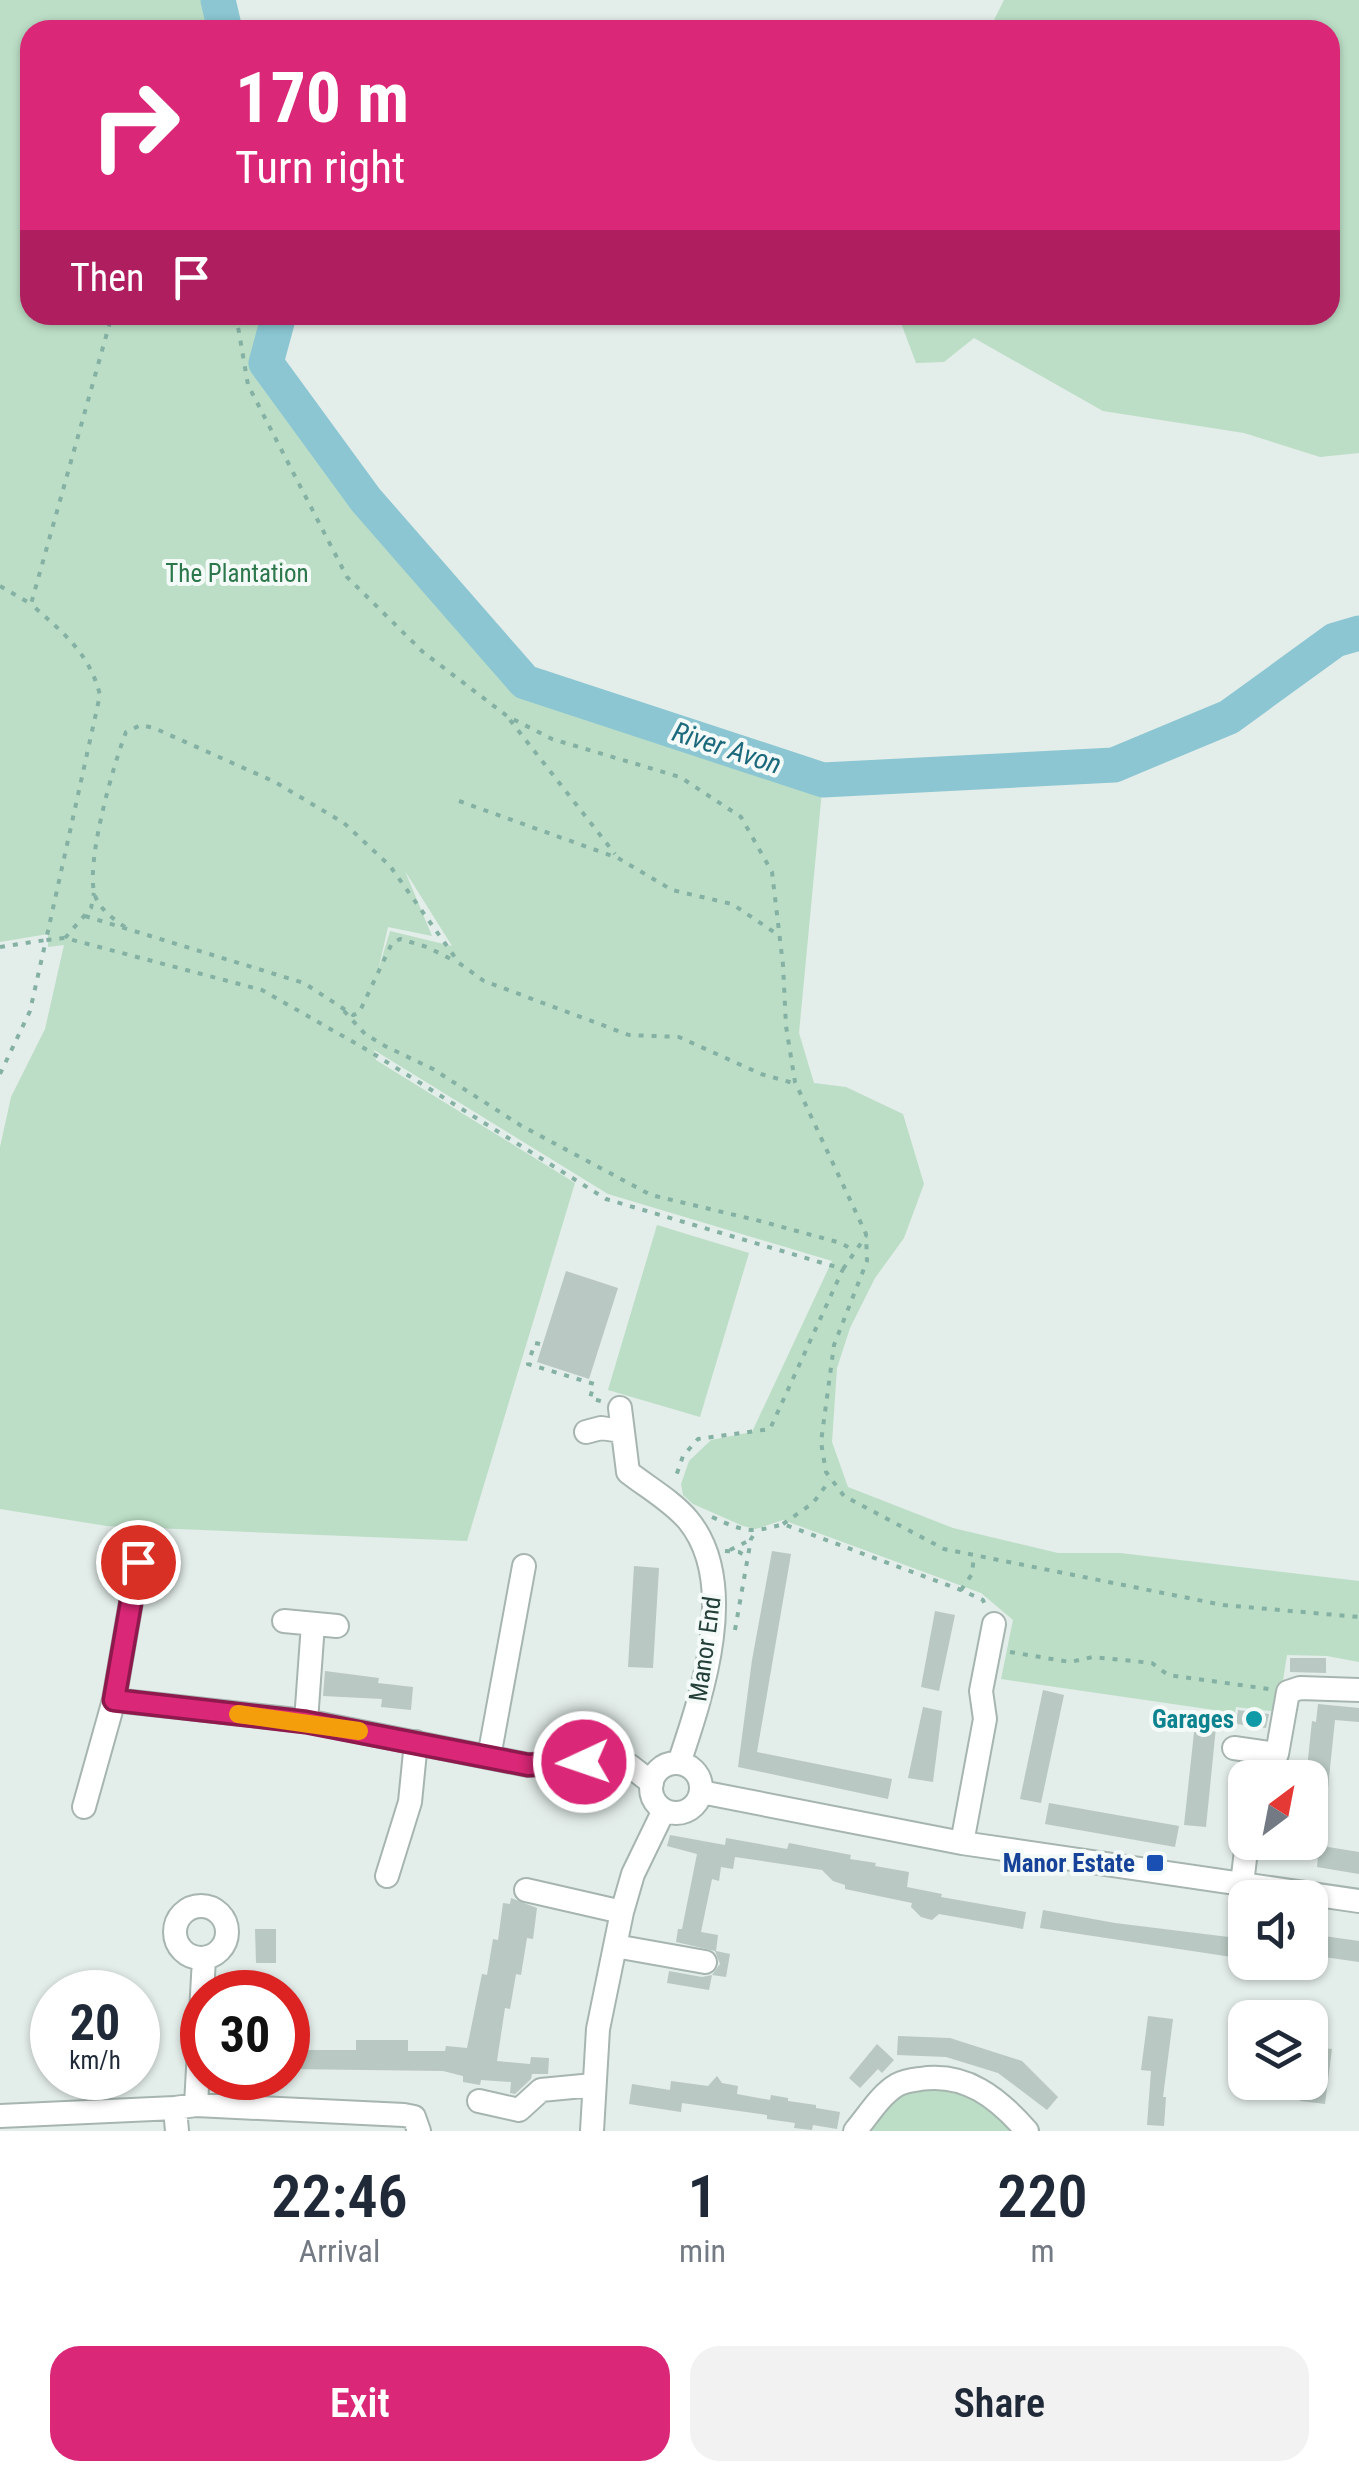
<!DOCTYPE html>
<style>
:root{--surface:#fff;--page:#f2f2f3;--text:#1f2937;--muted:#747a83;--accent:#db2777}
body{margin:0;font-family:"Roboto Condensed",sans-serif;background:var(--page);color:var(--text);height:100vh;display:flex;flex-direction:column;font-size:38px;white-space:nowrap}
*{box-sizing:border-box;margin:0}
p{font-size:32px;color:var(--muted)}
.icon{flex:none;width:55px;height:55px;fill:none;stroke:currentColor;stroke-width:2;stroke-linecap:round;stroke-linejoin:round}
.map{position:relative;height:2131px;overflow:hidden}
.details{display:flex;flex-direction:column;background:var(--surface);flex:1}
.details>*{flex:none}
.banner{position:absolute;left:20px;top:20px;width:1320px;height:305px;border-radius:30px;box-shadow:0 2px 8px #0004;background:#db2777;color:#fff;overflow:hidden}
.needle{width:65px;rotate:32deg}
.fabs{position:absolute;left:1228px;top:1760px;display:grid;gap:20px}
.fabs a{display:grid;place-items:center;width:100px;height:100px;border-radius:20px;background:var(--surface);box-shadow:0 2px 8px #0004;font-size:50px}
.speed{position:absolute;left:30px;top:1970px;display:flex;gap:20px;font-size:50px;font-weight:700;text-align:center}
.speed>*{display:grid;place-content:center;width:130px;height:130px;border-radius:50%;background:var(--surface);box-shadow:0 2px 8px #0004;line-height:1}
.speed small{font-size:25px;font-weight:400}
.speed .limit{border:15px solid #d22;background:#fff;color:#111}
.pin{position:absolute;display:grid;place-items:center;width:85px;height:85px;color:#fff;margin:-42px;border:5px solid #fff;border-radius:50%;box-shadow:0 2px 10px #0007}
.me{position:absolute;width:110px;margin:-55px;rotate:267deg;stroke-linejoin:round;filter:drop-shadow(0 0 8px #0008)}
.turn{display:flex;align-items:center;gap:35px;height:210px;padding:0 50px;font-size:45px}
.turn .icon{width:130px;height:130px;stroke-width:2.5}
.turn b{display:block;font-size:70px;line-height:85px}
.then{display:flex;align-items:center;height:95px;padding:0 50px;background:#0003;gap:20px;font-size:38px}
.eta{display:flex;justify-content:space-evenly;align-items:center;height:170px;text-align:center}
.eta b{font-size:60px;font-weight:600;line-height:70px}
.primary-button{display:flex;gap:20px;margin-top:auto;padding:20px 50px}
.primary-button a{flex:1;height:115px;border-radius:30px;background:var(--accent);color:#fff;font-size:40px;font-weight:600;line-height:115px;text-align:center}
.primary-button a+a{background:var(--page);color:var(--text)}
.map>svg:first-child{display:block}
.green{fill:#bcdec6;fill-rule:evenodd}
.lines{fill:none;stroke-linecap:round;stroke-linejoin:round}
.river{stroke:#8bc6d2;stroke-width:35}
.building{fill:#b9c8c2}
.minor-casing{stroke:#a6b5b0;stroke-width:26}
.path{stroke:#84b1a4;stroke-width:4;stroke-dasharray:5 8;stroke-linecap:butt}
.minor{stroke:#fff;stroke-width:22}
.route-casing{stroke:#8e194d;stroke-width:25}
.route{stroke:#db2777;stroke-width:18}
.slow{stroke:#f59e0b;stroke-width:18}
.culture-dot{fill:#0f9aa8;stroke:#f4faf7;stroke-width:4}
.transit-dot{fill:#1a4fb4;stroke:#f4faf7;stroke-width:4}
.labels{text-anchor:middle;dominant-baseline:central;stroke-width:8;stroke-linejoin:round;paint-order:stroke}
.park-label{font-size:25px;fill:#2c774b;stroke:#f4faf7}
.street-label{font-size:25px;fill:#233f38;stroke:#f4faf7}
.culture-label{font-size:25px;font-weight:bold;fill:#0d838f;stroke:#f4faf7;text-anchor:end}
.transit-label{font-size:25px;font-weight:bold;fill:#164399;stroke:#f4faf7;text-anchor:end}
.water-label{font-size:28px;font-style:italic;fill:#1c697c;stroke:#f4faf7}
</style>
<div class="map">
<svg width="1359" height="2131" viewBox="0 0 1359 2131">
<rect width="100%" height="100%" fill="#e3ede9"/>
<path class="green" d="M0,0H218L225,30H30V315H279L266,363L366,500L525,682L823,780L799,1033L814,1083L846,1087L903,1114L924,1184L904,1238L875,1278L850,1328L837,1368L832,1442L848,1487L953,1528L1058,1553H1120L1359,1581V1662L1327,1656L1287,1655L1278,1712L1236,1707L1235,1713L1001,1679L1013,1620L981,1593L783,1520L756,1529L743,1526L693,1504L683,1495L681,1484L689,1461L711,1440L752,1432L832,1261L608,1194L374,1050L376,1060L575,1183L467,1541L107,1526L0,1509V1147L11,1097L45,1029L64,945L48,947V934L0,942ZM405,871L452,946L390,931L378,971L388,927L432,936Z
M1004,0H1359V453L1320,457L1244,433L1103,411L974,338L944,362L916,363L898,315H1330V30H989Z
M657,1225L749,1253L700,1417L608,1390Z
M916,2088C969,2091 976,2097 1015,2131H863L893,2100Z"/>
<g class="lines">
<path class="river" d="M218,0L225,30
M279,315L266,363L366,500L525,682L823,780L1114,765L1229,717L1335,640L1359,633"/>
</g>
<path class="building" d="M566,1271L618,1288L589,1379L537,1362Z
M772,1551L791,1554L757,1752L892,1779L888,1799L738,1767L752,1660Z
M634,1566L659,1568L653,1668L628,1667Z
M935,1611L955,1615L939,1691L921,1687Z
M1290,1658H1326V1673L1290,1672Z
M325,1671L379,1678L378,1683L413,1687L411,1710L381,1707L382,1699L323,1696Z
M1043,1690L1064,1695L1041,1803L1020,1799Z
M1318,1704L1359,1708V1722L1335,1720L1322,1846L1359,1852V1874L1317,1867L1318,1856H1310V1778H1306L1312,1721L1316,1722Z
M923,1707L942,1711L933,1782L908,1778Z
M1238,1710L1269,1714L1266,1728L1236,1724Z
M1196,1714L1217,1717L1206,1827L1184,1825Z
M1049,1803L1179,1826L1175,1847L1045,1824Z
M670,1835L725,1845L726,1838L787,1849L789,1843L851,1855L850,1859L876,1863L875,1866L909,1872L907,1887L942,1894L941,1897L1026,1912L1023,1929L939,1914L932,1920L921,1917L911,1907L912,1903L845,1889V1885L833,1881L822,1870L735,1857L733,1869L721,1867L719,1881L712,1879L701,1932L718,1935L716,1951L730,1954L726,1977L712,1975L720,1964L715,1951L676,1942L678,1929H682L697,1854L667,1846Z
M511,1898L537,1908L533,1939L527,1938L521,1975L516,1974L510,2009L505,2008L497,2061L530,2064L531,2057L549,2058L548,2074H532L531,2079L515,2094L510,2093L511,2082L481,2080L480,2085L463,2082V2076L443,2071L288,2069V2050H356V2040H408V2051H445L446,2046L467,2048L482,1974L487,1975L493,1939L498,1940L503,1903L510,1904Z
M1043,1910L1115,1923L1245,1939V1959L1040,1928Z
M255,1929H276V1963H256Z
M1310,1934L1359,1941V1962L1310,1955Z
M669,1971L702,1977L712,1975L709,1990L667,1983Z
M235,1975L255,1976L254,1992H234Z
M1148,2016L1173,2019L1163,2097H1166L1164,2126L1147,2125L1151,2071L1141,2070Z
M898,2036L950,2038L1022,2061L1058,2097L1047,2110L998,2073L946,2057L897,2055Z
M877,2044L894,2060L882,2073L878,2069L860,2088L849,2078Z
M1310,2046L1332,2049L1325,2104L1300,2101L1302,2082H1310Z
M717,2076L722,2083L738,2086L737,2094L770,2100L771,2095L788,2098V2101L816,2105V2108L840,2112L837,2129L813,2125L812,2130L794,2128L795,2123L767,2119V2115L682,2103L681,2112L629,2104L632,2084L670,2090L671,2081L708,2086Z"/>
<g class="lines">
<g class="minor-casing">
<path id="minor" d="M620,1408L628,1472C647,1487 672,1501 688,1520C740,1583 702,1695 679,1763
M586,1432L601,1428L622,1431
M138,1562L114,1700L306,1721L528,1765L609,1761L630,1766L652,1783
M284,1621L337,1626
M306,1721L313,1624
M1234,1748L1277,1754L1288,1692L1300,1688L1359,1690
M489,1757L524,1566
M651 1788a25 25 0 1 1 50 0a25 25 0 1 1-50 0Z
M1255,1778L1258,1752
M701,1792L962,1843L1359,1901
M84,1807L114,1700
M962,1843L985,1719L981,1691L994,1624
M387,1876L410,1802L416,1742
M1242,1884L1247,1842
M526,1890L622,1912
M175 1932a26 26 0 1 1 52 0a26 26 0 1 1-52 0Z
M615,1946L705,1962
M479,2101L519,2110L541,2090L593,2085
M196,2105L204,1958
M175,2108L196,2105L404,2115L414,2117L419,2131
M0,2116L175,2108L177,2131
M592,2131L598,2029L622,1912L633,1874L664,1810
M855,2131C868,2116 880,2095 897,2085C904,2081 912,2080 920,2079C966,2072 998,2098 1027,2131"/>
</g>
<path class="path" d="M236,315L248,385L347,577L423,652L507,716L552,739L680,777L741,817L772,872L783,965L786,1026L795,1082L866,1234L867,1261L834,1345L821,1442L826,1472L844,1496L944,1549L1223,1605L1359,1617
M0,586L31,604
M510,720L615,854
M459,801L618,858L672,890L732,904L780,936
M85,916L304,983L353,1015L359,1013L392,943L400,939L427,947L455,961
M125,927C113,919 97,907 94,892C87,857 113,766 126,732L141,725L154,728L275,782L344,823L390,866L459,963L484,981L629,1035L679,1037L761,1074L793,1083
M65,938L91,908L94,893
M0,947L46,940L100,695C89,652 63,633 31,604L112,315
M344,1011L365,1034L385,1046L433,1069L520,1125L651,1195L760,1221L841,1243L855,1251
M0,1074L30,1011L46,940L65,938L262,990L369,1051L606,1199L843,1269L770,1429L698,1439L683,1456L675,1479
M843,1269L866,1236
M540,1344L535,1343L528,1364L594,1384L590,1398L604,1402
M712,1517C743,1531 750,1534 783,1524L961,1590L983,1600L985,1605
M783,1524L813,1503L830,1480
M730,1550L748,1541
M725,1551L739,1552L748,1557
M961,1590L972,1574L974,1555
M735,1630L751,1539L755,1533
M1010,1652L1070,1662L1093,1657L1152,1663L1168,1675L1269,1689"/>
<use href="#minor" class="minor"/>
</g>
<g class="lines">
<g class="route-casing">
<path id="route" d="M138,1562L114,1700L306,1722L528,1765L584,1762"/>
</g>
<use href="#route" class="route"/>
<path class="slow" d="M238,1714L359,1731"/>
</g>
<circle class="culture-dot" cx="1254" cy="1719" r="10"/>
<rect class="transit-dot" x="1145" y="1853" width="20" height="20" rx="5"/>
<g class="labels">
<g class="park-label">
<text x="237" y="573">The Plantation</text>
</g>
<g class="street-label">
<text transform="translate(705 1649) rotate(-82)">Manor End</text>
</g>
<g class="culture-label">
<text x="1234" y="1719">Garages</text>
</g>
<g class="transit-label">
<text x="1135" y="1863">Manor Estate</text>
</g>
<g class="water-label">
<text transform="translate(727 748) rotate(18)">River Avon</text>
</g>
</g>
</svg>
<div class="fabs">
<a><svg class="needle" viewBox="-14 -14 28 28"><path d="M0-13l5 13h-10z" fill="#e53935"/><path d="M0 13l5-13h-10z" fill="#747a83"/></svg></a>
<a><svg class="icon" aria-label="sound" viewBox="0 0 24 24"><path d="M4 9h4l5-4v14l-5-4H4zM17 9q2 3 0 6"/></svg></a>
<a><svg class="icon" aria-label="layers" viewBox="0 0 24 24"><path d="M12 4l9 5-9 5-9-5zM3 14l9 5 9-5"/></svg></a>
</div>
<div class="speed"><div>20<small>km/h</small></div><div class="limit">30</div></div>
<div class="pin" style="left:138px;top:1562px;background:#d93025"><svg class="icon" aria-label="arrive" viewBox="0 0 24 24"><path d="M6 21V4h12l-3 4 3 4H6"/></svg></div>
<svg class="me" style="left:584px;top:1762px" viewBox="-20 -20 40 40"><circle r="17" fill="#db2777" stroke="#fff" stroke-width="3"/><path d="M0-11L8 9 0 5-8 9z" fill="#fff"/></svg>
<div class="banner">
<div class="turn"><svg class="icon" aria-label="right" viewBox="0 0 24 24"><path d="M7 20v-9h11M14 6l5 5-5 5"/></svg><div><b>170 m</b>Turn right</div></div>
<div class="then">Then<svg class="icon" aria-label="arrive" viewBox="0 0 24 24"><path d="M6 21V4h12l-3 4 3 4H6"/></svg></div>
</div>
</div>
<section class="details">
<div class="eta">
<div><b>22:46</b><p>Arrival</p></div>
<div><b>1</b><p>min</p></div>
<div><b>220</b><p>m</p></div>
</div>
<div class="primary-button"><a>Exit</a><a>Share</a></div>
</section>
